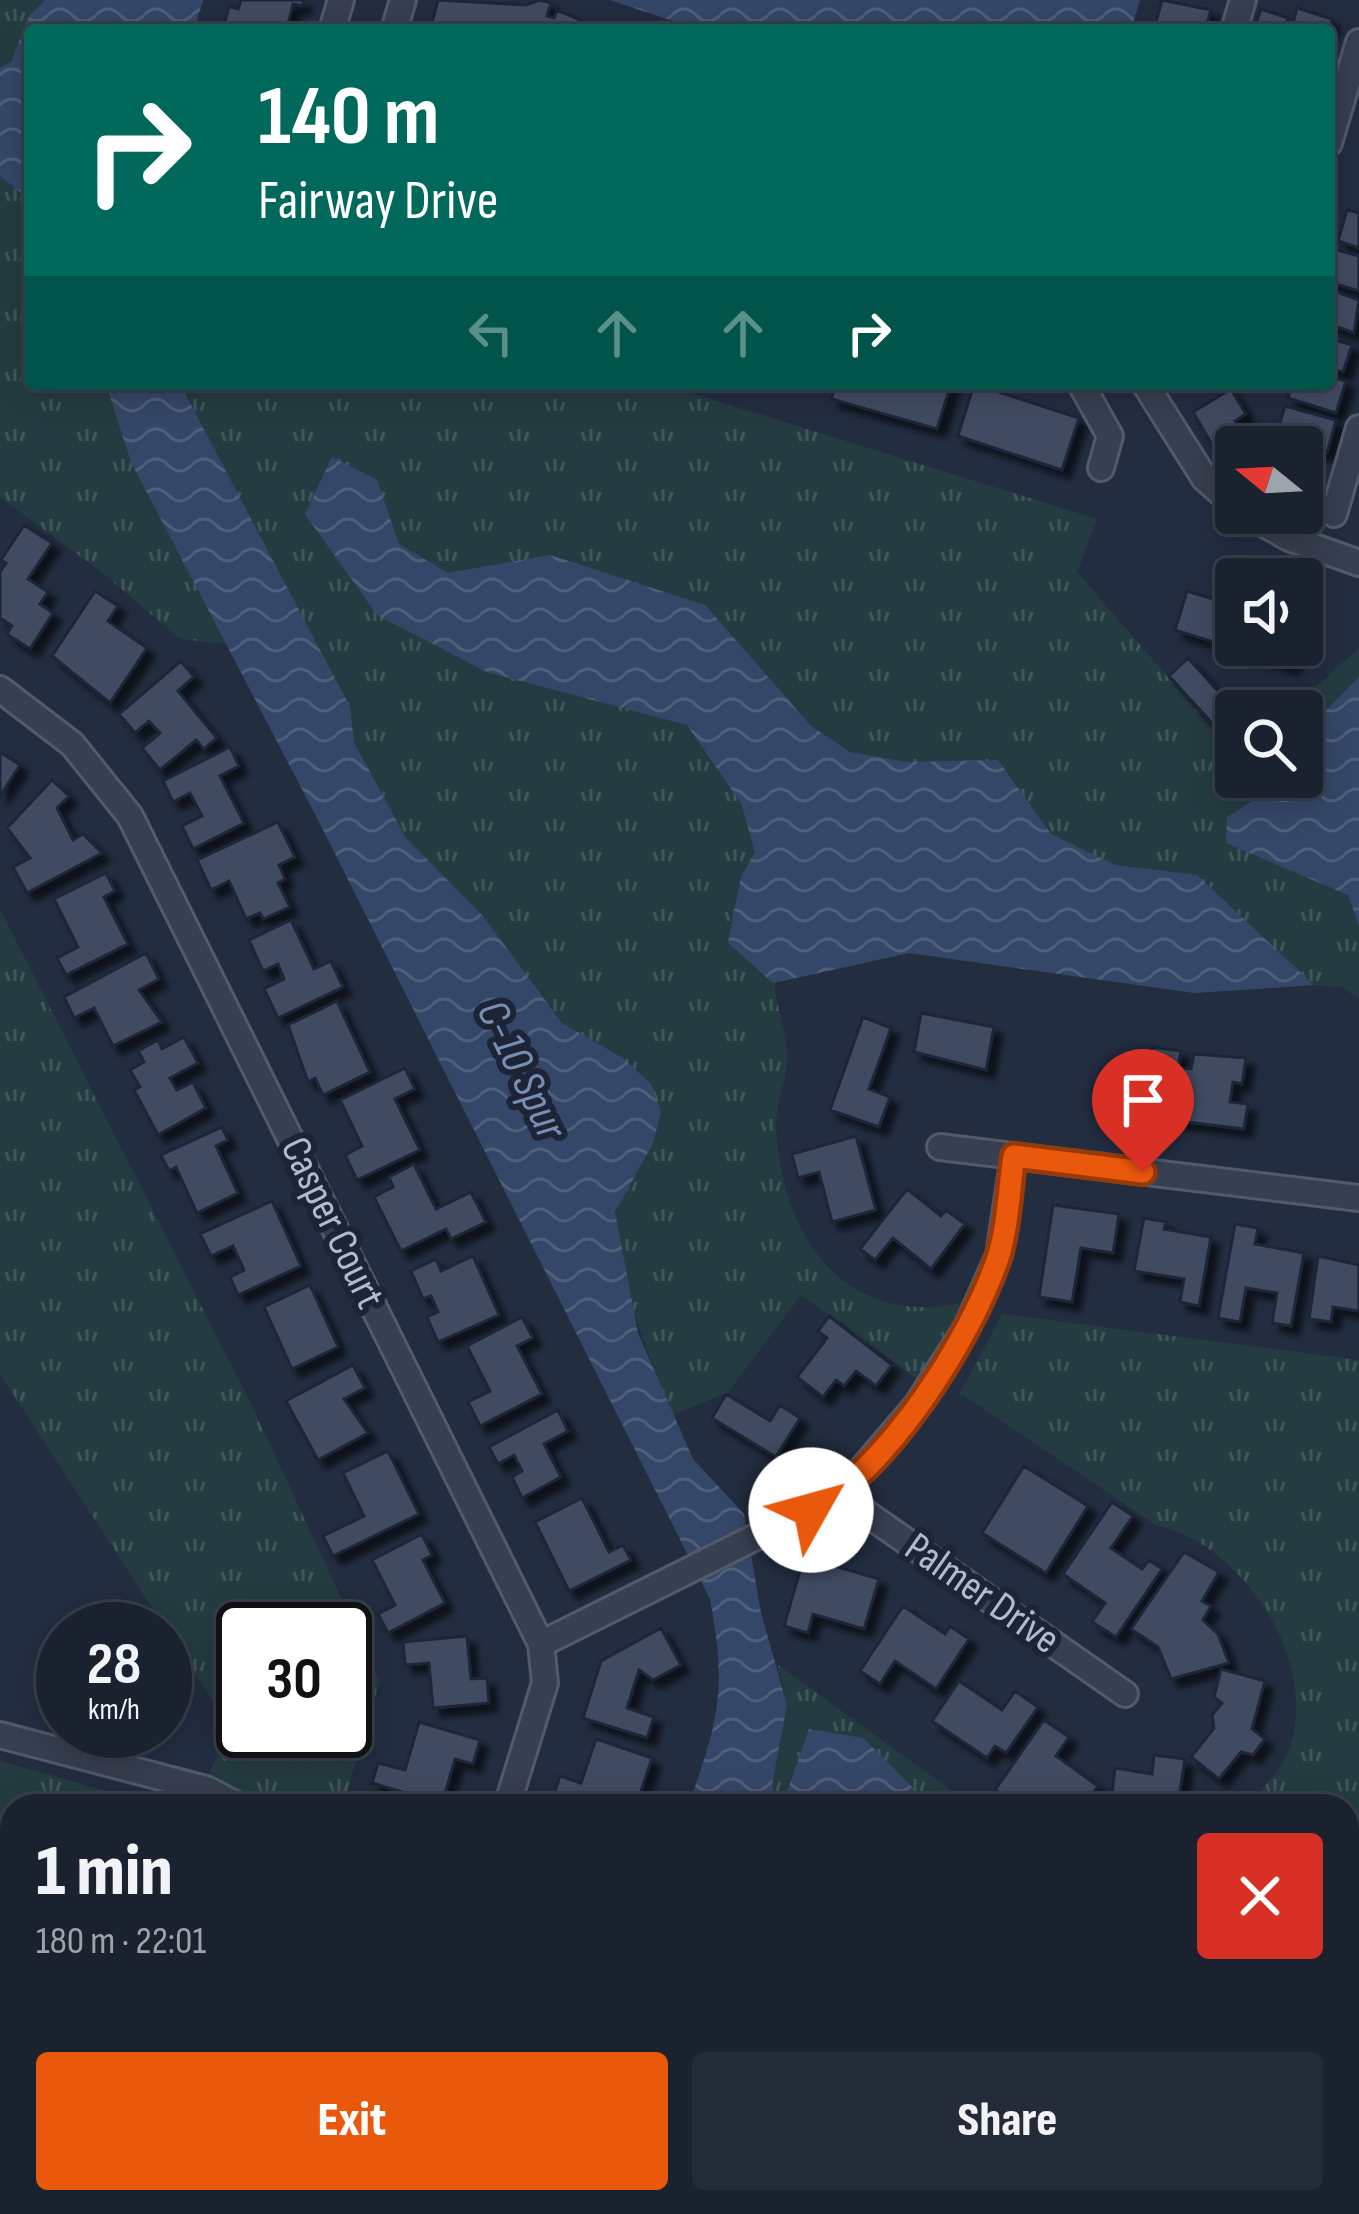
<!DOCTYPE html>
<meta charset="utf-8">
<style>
:root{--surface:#1a2230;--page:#232a38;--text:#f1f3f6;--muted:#9fa4ab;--line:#383f4c;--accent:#ea580c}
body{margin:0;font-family:"Sofia Sans Condensed",sans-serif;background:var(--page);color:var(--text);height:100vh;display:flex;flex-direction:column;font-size:45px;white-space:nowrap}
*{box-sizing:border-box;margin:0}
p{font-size:39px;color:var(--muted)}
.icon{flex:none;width:66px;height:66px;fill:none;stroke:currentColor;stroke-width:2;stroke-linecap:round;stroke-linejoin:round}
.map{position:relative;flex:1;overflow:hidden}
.sheet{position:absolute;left:0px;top:1794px;width:1359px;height:420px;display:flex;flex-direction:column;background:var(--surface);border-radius:36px 36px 0 0;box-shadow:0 6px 30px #0003,0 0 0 3px var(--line)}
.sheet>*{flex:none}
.banner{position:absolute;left:24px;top:24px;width:1311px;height:366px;border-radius:12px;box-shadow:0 6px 30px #0003,0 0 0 3px var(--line);background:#00695c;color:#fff;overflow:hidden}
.needle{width:78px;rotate:288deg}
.tools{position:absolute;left:1215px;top:426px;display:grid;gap:24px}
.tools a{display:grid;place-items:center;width:108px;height:108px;border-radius:12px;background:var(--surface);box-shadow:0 6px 30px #0003,0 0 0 3px var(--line);font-size:60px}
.speed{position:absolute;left:36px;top:1602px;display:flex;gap:24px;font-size:60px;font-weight:700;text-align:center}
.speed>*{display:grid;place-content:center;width:156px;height:156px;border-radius:50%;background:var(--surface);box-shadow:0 6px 30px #0003,0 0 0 3px var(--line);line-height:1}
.speed small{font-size:30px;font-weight:400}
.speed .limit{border:6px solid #111;border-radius:18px;background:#fff;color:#111}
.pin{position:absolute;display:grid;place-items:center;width:102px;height:102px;color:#fff;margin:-123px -51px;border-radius:50% 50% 50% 0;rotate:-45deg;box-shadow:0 0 12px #0007}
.pin .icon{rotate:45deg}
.me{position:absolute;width:132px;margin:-66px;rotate:52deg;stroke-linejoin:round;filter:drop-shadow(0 0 9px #0008)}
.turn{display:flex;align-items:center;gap:42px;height:252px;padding:0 36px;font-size:54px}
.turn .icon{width:156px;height:156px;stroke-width:2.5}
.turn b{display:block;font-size:84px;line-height:102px}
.lanes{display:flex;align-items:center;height:114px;padding:0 36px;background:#0003;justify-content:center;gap:60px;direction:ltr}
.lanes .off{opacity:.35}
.round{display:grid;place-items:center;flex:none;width:126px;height:126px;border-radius:12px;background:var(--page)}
.overview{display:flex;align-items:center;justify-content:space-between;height:204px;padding:0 36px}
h1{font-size:72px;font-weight:800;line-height:90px}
.action{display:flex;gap:24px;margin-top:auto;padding:24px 36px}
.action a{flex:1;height:138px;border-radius:12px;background:var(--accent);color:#fff;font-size:48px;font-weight:800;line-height:138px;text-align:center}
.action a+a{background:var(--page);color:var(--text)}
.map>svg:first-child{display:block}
.grass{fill:url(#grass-tufts);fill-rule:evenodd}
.water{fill:url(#water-waves)}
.building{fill:#414c62;stroke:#1e2637;stroke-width:3;filter:url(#shadow)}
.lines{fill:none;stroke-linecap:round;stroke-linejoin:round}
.minor-casing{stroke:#525a6b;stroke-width:30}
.tertiary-casing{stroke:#525a6b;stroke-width:33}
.minor{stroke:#373f50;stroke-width:24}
.tertiary{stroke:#373f50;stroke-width:27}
.route-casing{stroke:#983908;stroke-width:30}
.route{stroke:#ea580c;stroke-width:21}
.labels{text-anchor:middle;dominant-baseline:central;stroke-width:12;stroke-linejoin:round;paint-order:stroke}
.street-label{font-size:42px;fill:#b3bacb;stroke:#1c2435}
.water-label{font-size:45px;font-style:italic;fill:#788eb4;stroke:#1c2435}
</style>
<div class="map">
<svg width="1359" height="2214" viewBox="0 0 1359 2214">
<defs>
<pattern id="grass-tufts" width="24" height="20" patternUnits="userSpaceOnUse" patternTransform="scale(3)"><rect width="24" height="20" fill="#243c41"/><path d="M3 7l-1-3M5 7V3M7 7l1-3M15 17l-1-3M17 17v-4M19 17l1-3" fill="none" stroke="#41565b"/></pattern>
<pattern id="water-waves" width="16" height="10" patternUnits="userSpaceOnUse" patternTransform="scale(3)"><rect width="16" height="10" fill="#354768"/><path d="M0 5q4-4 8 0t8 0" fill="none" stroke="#505f7c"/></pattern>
<filter id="shadow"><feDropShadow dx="8" dy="8" stdDeviation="3" flood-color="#0009"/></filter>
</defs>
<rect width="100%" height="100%" fill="#222d40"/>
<path class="grass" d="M0,0H45L29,17L11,62L0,68Z
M0,176L30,200V384H662L1097,519L1077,572L1236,756V777H1302V711H1289L1359,648V999L1342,987L1314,985L1195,993L909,953L774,983C777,1007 786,1031 787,1055C788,1079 775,1104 776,1128C782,1239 846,1330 966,1302L920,1381L801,1295L728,1392L673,1415C656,1375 603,1245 618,1206C631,1173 651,1147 661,1112L623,1058L562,1023L483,916L406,838L354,741L227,644L180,639L103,573L0,497Z
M0,909L251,1404L380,1681L343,1806H185C216,1765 226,1755 214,1703L0,1374ZM243,1629H345V1731H243Z
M1002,1314L1359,1360V2214H614L624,2202H1347V1806H1247C1258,1793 1274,1778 1283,1763C1330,1675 1246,1544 1156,1525L960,1393Z
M778,1665L973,1806H768L787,1705Z
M0,1761L160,1806H12V2042L0,2038Z"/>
<path class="water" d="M45,0H203L194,30H30V200L0,176V68L11,62L29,16Z
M610,0H1140L1131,30H700Z
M106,384H180L350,707L354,742L406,838L483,916L562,1023L623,1058L651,1084L661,1112L653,1143L615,1212L638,1333L693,1459L744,1514L761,1613L787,1705L768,1806H688C719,1721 727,1689 710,1599L317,818L131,462Z
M332,457L377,480L399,544L448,573L550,555L705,605L811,726L850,752L906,762L998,760L1051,834L1115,865L1197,875L1314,985L1195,993L909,953L773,983L728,943L741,877L755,852L741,803L687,725L487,672L377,615L305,514Z
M1359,677V926L1348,895L1226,843L1227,817L1254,800L1261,779L1302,777V735Z
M809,1729L863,1738L931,1806H782Z"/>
<path class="building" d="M241,0H304L302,6L293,4L288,24L294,30H223L229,6L238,9Z
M438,0L526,5L540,0L551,3L547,16L554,18L557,10L590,24L588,30H430Z
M1162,0L1211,10L1205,30L1188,25L1186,30L1154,29Z
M1297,8L1332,19L1329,30H1291Z
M1261,9L1288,18L1284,30H1254Z
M1347,210L1359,213V248L1338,241Z
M1337,250L1359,256V291L1329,282Z
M1329,289L1359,300L1354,333L1329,324Z
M1329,338L1352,345L1343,372L1329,368Z
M1329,376L1346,381L1336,413L1288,398L1292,384H1329Z
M836,384H951L937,429L831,399Z
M974,384L1079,418L1062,470L958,436Z
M1231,389L1246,414L1235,421L1241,432L1214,448L1193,412Z
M1285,406L1336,420L1327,453L1289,442L1293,430L1279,426Z
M24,525L52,543L28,579L48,592L40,604L53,613L30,649L7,634L12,626L0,618V572L6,563L1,560Z
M95,591L118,606L108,621L147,648L110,703L52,656Z
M1187,591L1236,606V645H1298L1291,666L1175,630Z
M1188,658L1236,711V740L1231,744L1169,676Z
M181,661L194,677L178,691L217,738L204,749L196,740L160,770L142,748L160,733L149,721L135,733L119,714Z
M230,747L239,766L220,776L244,823L193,849L182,826L202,816L190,793L173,802L163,781Z
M0,752L20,765L0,796Z
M52,780L69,796L57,808L73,840L83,834L102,853L27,893L13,867L30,858L7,828Z
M278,822L295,857L279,865L285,879L278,883L290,907L263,919L260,913L246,919L229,881L211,890L197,860Z
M106,873L115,891L104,897L128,944L66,975L57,958L78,947L54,899Z
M291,920L314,969L331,961L343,987L278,1018L264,989L284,979L278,964L263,971L249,940Z
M146,953L159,979L139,990L162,1022L113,1046L94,1008L74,1018L64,997Z
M337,1001L370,1072L323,1095L315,1078L308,1082L288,1025Z
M921,1013L994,1027L986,1070L914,1052Z
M863,1017L891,1028L869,1089L890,1097L879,1127L830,1110Z
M184,1037L198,1063L170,1078L177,1090L193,1082L206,1108L158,1135L134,1090L140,1087L130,1070L144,1062L138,1051L158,1040L162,1049Z
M1152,1047L1181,1051L1178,1068L1191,1069L1194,1054L1246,1058L1242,1084L1233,1082L1230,1102L1248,1104L1244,1129L1095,1111L1101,1069L1126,1072L1129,1051L1151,1054Z
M405,1068L415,1089L395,1099L420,1150L357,1180L345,1155L362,1146L340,1100Z
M222,1127L228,1140L216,1146L238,1193L197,1213L176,1167L169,1171L161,1155Z
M856,1136L876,1210L832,1222L819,1172L798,1178L792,1154Z
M414,1164L436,1209L471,1192L486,1222L451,1239L446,1229L401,1251L374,1197L393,1187L389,1177Z
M907,1189L941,1216L946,1210L965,1224L931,1269L893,1238L875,1260L860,1249Z
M272,1201L301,1266L238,1295L230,1277L244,1270L233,1246L211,1256L200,1234Z
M1053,1205L1119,1214L1113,1253L1081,1248L1072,1302L1039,1297Z
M1144,1218L1166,1222L1164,1229L1211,1237L1199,1306L1180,1302L1184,1279L1134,1271Z
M1235,1224L1258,1228L1255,1244L1304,1253L1291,1326L1272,1323L1277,1293L1246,1288L1240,1322L1218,1318Z
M473,1256L499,1315L438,1342L427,1317L438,1312L431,1296L423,1299L411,1271L436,1259L441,1271Z
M1318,1256L1359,1265V1311L1333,1307L1331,1322L1309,1319Z
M310,1285L338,1347L292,1369L264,1307Z
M829,1316L892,1365L876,1386L856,1371L844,1386L836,1380L823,1397L797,1377L827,1338L818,1331Z
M522,1317L533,1338L517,1346L542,1394L480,1426L468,1402L490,1391L467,1346Z
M353,1365L365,1388L344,1399L368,1433L318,1460L286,1401Z
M726,1394L770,1421L780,1405L800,1418L776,1457L712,1418Z
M558,1410L568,1431L544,1444L561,1477L522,1498L512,1477L522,1471L514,1455L498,1464L489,1447Z
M388,1451L419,1514L333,1556L323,1536L364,1516L343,1473Z
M1024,1466L1088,1506L1046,1573L982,1533Z
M582,1498L609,1552L623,1545L631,1560L569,1591L535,1522Z
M1112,1502L1133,1516L1111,1548L1142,1569L1149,1560L1162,1569L1116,1637L1092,1622L1105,1603L1063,1574Z
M422,1534L432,1555L423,1560L445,1603L388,1633L378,1614L395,1605L372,1560Z
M1184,1552L1219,1572L1202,1601L1211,1606L1203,1620L1218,1634L1229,1663L1171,1679L1158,1647L1131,1629Z
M804,1557L879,1579L864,1629L813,1614L808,1633L784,1626Z
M903,1606L945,1634L950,1626L969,1639L936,1689L895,1661L880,1684L860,1671Z
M661,1628L681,1665L653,1680L639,1670L627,1708L654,1717L647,1738L583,1718L601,1661Z
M467,1636L471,1679L487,1678L489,1703L433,1708L429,1663L405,1665L403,1642Z
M1221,1669L1265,1681L1252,1729L1265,1739L1253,1755L1241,1752L1219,1779L1191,1757L1214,1728L1212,1715L1222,1703L1214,1697Z
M959,1681L1002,1710L1015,1691L1038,1707L1006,1753L995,1746L987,1758L932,1721Z
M1044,1720L1069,1737L1056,1756L1098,1786L1084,1806H1044L1026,1793L1017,1806L995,1790Z
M419,1722L480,1740L473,1764L455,1759L442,1804L372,1783L378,1763L405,1770Z
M596,1739L652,1758L636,1806H569L552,1800L560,1776L581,1783Z
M1154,1755L1185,1759L1178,1804L1112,1794L1115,1768L1152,1774Z
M11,2171L12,2202H65L61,2214L0,2213Z
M76,2202H118L140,2209L139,2214H72Z"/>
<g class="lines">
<g class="minor-casing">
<path id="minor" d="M332,30L341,0
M394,30L403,0
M1234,30L1243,0
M1329,143L1359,42
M1081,384L1110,436L1101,468
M1145,384L1205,479L1236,506
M1245,513L1289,538L1359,563
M1334,514L1359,428
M0,689L72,744L130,816L541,1644L545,1683L507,1806
M940,1147L1359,1198
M840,1495L1125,1694
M541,1644L840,1495L917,1405L967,1327L999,1255L1014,1156
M0,1735L206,1789L239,1806
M386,2214L390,2202"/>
</g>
<g class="tertiary-casing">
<path id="tertiary" d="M0,2070L12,2073
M0,2107L12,2110
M334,2202L371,2214
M441,2202L481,2214"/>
</g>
<use href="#minor" class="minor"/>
<use href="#tertiary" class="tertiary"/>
</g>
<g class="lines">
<g class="route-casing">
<path id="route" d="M811,1510C888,1469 970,1340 998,1258C1008,1227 1009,1189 1014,1156L1143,1172"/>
</g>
<use href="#route" class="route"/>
</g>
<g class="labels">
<g class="street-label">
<text transform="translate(332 1223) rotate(64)">Casper Court</text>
<text transform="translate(982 1594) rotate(35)">Palmer Drive</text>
</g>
<g class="water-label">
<text transform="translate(521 1070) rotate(64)">C-10 Spur</text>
</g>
</g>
</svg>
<div class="tools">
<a><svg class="needle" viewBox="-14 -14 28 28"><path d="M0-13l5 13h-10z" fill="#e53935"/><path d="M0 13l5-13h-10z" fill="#9fa4ab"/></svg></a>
<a><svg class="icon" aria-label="sound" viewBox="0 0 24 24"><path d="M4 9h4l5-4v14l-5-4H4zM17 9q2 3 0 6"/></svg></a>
<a><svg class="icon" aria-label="search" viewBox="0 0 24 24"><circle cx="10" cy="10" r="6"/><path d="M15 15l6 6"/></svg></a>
</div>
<div class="speed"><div>28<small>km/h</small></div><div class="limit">30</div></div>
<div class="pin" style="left:1143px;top:1172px;background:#d93025"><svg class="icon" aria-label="arrive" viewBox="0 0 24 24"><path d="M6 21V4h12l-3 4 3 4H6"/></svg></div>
<svg class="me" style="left:811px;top:1510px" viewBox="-20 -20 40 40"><circle r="19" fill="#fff"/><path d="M0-13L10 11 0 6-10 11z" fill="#ea580c"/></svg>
<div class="banner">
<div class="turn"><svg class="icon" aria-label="right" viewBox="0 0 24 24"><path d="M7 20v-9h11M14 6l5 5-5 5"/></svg><div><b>140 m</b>Fairway Drive</div></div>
<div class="lanes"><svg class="icon off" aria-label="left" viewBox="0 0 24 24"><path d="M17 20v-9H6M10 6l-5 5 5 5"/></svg><svg class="icon off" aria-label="ahead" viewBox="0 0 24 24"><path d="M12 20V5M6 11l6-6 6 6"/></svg><svg class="icon off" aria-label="ahead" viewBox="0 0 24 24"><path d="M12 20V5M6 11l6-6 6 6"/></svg><svg class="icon" aria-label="right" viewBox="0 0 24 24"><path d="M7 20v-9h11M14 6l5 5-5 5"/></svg></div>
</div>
<section class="sheet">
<div class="overview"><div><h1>1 min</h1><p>180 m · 22:01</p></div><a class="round" style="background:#d93025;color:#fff"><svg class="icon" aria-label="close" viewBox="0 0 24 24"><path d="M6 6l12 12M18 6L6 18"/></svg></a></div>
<div class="action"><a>Exit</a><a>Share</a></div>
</section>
</div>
